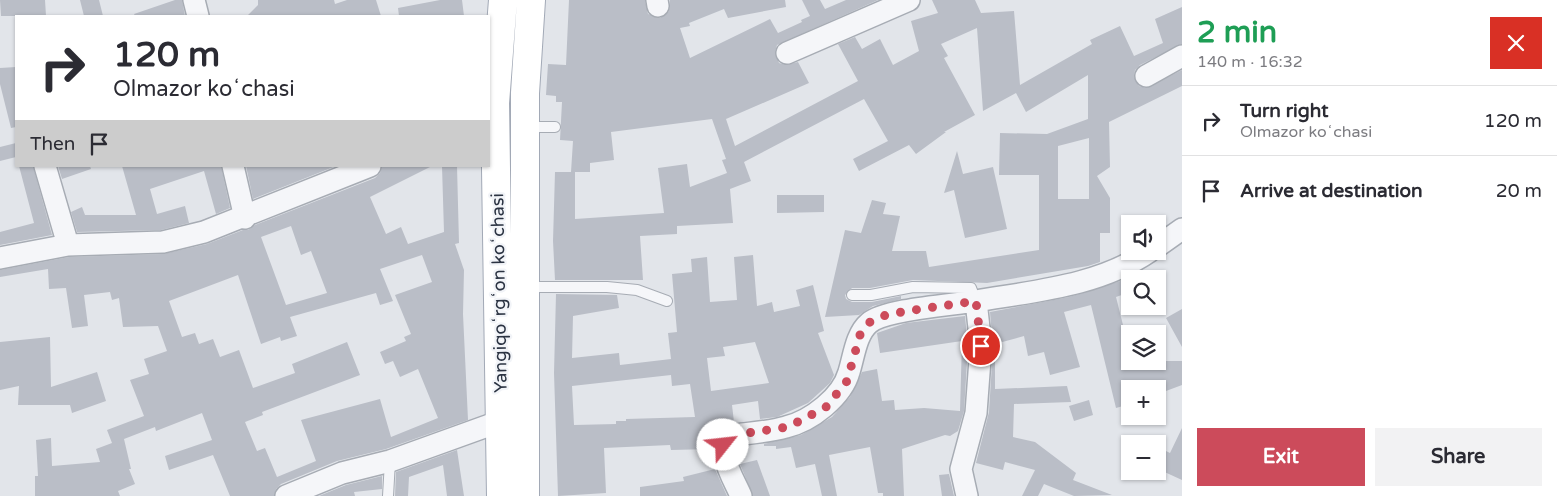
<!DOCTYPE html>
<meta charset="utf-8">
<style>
:root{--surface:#fff;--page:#f2f2f3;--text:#2b2b33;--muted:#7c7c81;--line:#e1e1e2;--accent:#cc4b5b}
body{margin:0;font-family:"Varela Round",sans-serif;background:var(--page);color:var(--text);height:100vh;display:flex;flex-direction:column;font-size:19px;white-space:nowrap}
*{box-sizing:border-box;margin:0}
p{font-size:16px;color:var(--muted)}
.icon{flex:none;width:28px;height:28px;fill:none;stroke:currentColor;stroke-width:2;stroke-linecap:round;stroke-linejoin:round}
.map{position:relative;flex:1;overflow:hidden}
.panel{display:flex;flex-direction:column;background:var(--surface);width:375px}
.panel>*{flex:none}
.banner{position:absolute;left:15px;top:15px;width:475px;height:152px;border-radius:0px;box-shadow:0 1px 4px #0004;background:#fff;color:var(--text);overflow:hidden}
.controls{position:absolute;left:1121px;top:215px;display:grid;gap:10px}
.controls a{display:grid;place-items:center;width:45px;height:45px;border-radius:0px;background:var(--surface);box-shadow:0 1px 4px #0004;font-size:25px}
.pin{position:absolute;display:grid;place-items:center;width:42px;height:42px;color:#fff;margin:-21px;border:2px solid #fff;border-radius:50%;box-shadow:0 1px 5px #0007}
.me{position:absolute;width:55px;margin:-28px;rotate:61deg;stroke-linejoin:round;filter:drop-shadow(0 0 4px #0008)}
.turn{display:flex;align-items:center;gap:18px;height:105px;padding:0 15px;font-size:22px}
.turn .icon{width:65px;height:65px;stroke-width:2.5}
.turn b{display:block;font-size:35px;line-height:42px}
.then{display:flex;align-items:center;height:48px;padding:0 15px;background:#0003;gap:10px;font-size:19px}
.round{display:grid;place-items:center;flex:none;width:52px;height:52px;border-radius:0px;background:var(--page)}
.summary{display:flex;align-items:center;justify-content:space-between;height:85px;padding:0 15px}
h1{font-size:30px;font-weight:700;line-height:38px;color:#1e9e55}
.action{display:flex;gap:10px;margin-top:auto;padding:10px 15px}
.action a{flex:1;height:58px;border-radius:0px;background:var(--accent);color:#fff;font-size:20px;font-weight:700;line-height:58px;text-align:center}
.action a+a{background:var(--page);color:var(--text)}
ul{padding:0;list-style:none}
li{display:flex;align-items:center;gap:15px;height:70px;padding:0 15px;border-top:1px solid var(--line)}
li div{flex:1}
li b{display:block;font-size:19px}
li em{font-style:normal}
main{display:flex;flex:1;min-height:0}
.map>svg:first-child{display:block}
.building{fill:#babec7;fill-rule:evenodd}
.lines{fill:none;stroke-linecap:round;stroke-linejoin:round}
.lane-casing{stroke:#a7acb4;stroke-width:12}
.street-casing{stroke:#a7acb4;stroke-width:24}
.primary-casing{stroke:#a2a9b6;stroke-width:30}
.lane{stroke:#f5f6f9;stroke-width:10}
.street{stroke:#f5f6f9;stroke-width:21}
.primary{stroke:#fff;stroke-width:28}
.route{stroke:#cc4b5b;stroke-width:9;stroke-dasharray:0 16.2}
.labels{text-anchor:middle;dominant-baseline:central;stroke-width:4.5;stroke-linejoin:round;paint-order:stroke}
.street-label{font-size:18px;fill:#2b3342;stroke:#f2f4f8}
</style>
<main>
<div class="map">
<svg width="1182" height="496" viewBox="0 0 1182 496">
<rect width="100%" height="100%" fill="#e2e5ea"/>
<path class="building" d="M0,0H45L46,16H1Z
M80,0H99L103,16H84Z
M175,0H182L185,16H135L134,14Z
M258,0H334L335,4L347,0H376L381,16H247L258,5Z
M440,0H462L464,16H399L398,8Z
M569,0H645L648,14L660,18L669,11L670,0H785L786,7L728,18L724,9L689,23L690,26L680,28L690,58L770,19L778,33L802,22L801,20L810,16L802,0H820L825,9L846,0H878L777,45L775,52L779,63L786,65L798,62L809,83L726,119L735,146L858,81L838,44L855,37L862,49L880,39L893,65L919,51L911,21L938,13L932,0H975L981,13L1014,11L1020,85L1092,44L1090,40L1120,26L1134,56L1163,43L1155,19L1182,7V44L1140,65L1135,70L1134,76L1139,86L1146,88L1182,70V86L1109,122L1110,167L1097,176L1110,198V233H1100V262L1088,266L987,283L913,280L870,288H852L845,295L846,299L852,302H872L901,296V299L873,306L859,315L825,317L845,230L861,233L872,200L886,203L883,214L900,216L892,251H926L929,267L1039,250V175H999L1000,133L1047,134L1088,119V75L1026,112L1016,93L983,111L977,28L941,44L948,56L944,58L975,115L944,132H946L916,154L909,145L859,171L853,159L888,141L864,99L744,162L751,181L730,189L733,223L677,226V234L640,236L643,280H555L553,241L555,172H575V219L664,213L658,168L687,164L690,187L727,173L722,160L726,159L712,119L611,132L614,160L590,163V172H571L573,141L560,140L562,102H556V96L546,95L548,64L566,65ZM1089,138V199H1058V146Z
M16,67V127L11,128L0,84V68Z
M16,143V157L0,161V147Z
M957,151L963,174L993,167L1007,229L965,238L954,190L944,193Z
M19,166H33L52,235L0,245V232L34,223Z
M58,166H90L91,169L62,179Z
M122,166H221L230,208L216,214L204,171L150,189L157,214L185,206L189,223L161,230L77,232L71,212L82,207L85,215H136Z
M246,166H336L253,199Z
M382,166H432L370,197L386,234L401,227L408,244L444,232L442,166H457L459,243L455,244L464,270L463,314L468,420L386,449L337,461L281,484L276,489L274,496H230L213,455L169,470L165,456L212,440L202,413L156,431L155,427L124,439L131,469H129L135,484L118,491L120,496H35V476H38L36,440L51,438L52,466L100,462L96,449L112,443L107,430L144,416L130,380L149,374L144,359L167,351L158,326L123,327L119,298L112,300L110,292L84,295L88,326L72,328L66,288L49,289L48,269L0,277V270L69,257L163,254L207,244L243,230H248L255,225L375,178L380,173ZM291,226L301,255L311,251L327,293L286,305L261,237ZM422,255L432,282L395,295L411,334L404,337L406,341L380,352L385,364L393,361L400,377L418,369L438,418L391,437L380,399L301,420L316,461L277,477L265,448L257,451L245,422L263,415L262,412L360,375L347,342L292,364L295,373L253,388L239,350L220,357L213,339L199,344L195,333L182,337L169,301L238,275L261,344L280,337L281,341L297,336L290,317L376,293L380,305L393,301L380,269Z
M777,195H824V212L777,213Z
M753,255L757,306L772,302L774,312L800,306L796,290L813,285L824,331L818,333L834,375L830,383L808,403L777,417L760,419L758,401L732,405L734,422L719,431L712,449L671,450L670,445L604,448L606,493L558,496L554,373L556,294L617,295L619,308L573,316L572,358L619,353L620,365L671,359L668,333L677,332L672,274L692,272L691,259L707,257L710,302L737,300L734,257ZM755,342L769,383L711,391L707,358L725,356L723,347ZM671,375L672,386L690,384L695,417L626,419V421H616V424L574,425L572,386Z
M1130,278V292L1116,297L1127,341L1130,340V361H1182V385L1158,394V389H1130V404L1116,408L1091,305L1064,312L1080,367L1050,375L1044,352L1028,356L1024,336L995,344V389L1067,386L1071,402L1014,404L1013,437L1035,442L1076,473L1073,480L1112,495L1074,496L1044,484L1038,496H1022L1035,470L1005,462L1003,470L976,463L989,412L993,347L990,312L1069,297Z
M1182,309V347L1166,318Z
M965,316L968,346L964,411L958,431L950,436L945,435L902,449L904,496H883V493H878L870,447L829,455L837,496H822L815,464L796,468L791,447L776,449V446H764V444L801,435L832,417L850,397L862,372L877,369L882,401L894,400L895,410L924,408L960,411L962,341L880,353L877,333L906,323Z
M50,337L51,387L97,372L106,401L72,413L70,405H18L19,386L0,390V342Z
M1089,400L1093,415L1074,421L1069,406Z
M1182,428V480L1158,469L1164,450L1170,453Z
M457,450L464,496H447L443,465L409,477L408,496H395L396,472Z
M757,460L770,496H753L740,464Z
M715,469L727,496H640V487L684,481L683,477Z
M949,474L954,496H942L939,475Z
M382,476V489L354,492L355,496H319L346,485Z"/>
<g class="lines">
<g class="lane-casing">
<path id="lane" d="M535,127H555
M534,287H607L637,290L667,301
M852,295H871L913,287L971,288L976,301
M388,496L390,461"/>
</g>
<g class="street-casing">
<path id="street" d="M194,0L198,16
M657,0L658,6
M787,53L909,0
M1146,76L1182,56
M45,166L68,245
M233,166L245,218
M1158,246L1182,229
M0,258L68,245L163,242L204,232L370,166
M286,496L342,473L390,461L501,421
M741,496C734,479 712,447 734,435C751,433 769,432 786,427C811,421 842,397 849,372C854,356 856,334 869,323C885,309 953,305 976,301
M967,496L961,469L976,413L981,346L976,301C1035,291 1099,286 1150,251"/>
</g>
<g class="primary-casing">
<path id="primary" d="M501,496L495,103L503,0
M525,496V93L531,0"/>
</g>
<use href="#lane" class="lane"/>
<use href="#street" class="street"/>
<use href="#primary" class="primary"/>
</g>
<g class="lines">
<path class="route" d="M723,445L726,439L734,435L788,427L826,407L847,381L860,335L870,322L886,315L907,311L976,301L981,346"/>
</g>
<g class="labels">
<g class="street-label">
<text transform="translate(499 293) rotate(-91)">Yangiqoʻrgʻon koʻchasi</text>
</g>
</g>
</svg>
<div class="controls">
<a><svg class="icon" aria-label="sound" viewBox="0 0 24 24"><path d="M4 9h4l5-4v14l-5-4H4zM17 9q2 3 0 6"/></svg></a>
<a><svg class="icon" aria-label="search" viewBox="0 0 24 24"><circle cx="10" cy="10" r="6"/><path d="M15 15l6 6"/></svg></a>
<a><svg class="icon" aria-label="layers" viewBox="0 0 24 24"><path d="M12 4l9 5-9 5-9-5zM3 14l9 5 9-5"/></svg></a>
<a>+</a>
<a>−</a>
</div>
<div class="pin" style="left:981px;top:346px;background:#d93025"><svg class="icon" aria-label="arrive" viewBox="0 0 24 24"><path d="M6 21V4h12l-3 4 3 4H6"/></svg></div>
<svg class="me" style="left:723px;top:445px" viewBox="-20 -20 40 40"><circle r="19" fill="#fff"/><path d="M0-13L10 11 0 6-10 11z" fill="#cc4b5b"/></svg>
<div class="banner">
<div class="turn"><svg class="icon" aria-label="right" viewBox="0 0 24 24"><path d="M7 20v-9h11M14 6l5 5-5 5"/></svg><div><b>120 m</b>Olmazor koʻchasi</div></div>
<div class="then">Then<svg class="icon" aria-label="arrive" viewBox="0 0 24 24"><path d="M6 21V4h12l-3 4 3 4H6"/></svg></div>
</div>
</div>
<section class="panel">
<div class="summary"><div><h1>2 min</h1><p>140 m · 16:32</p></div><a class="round" style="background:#d93025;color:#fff"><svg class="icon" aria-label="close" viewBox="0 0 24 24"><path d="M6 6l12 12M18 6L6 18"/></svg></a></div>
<ul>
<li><svg class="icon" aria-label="right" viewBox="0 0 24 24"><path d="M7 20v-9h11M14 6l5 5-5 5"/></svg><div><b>Turn right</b><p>Olmazor koʻchasi</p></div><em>120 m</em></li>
<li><svg class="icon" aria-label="arrive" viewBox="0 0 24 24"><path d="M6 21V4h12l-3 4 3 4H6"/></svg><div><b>Arrive at destination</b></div><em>20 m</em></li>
</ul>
<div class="action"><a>Exit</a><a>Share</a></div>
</section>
</main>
